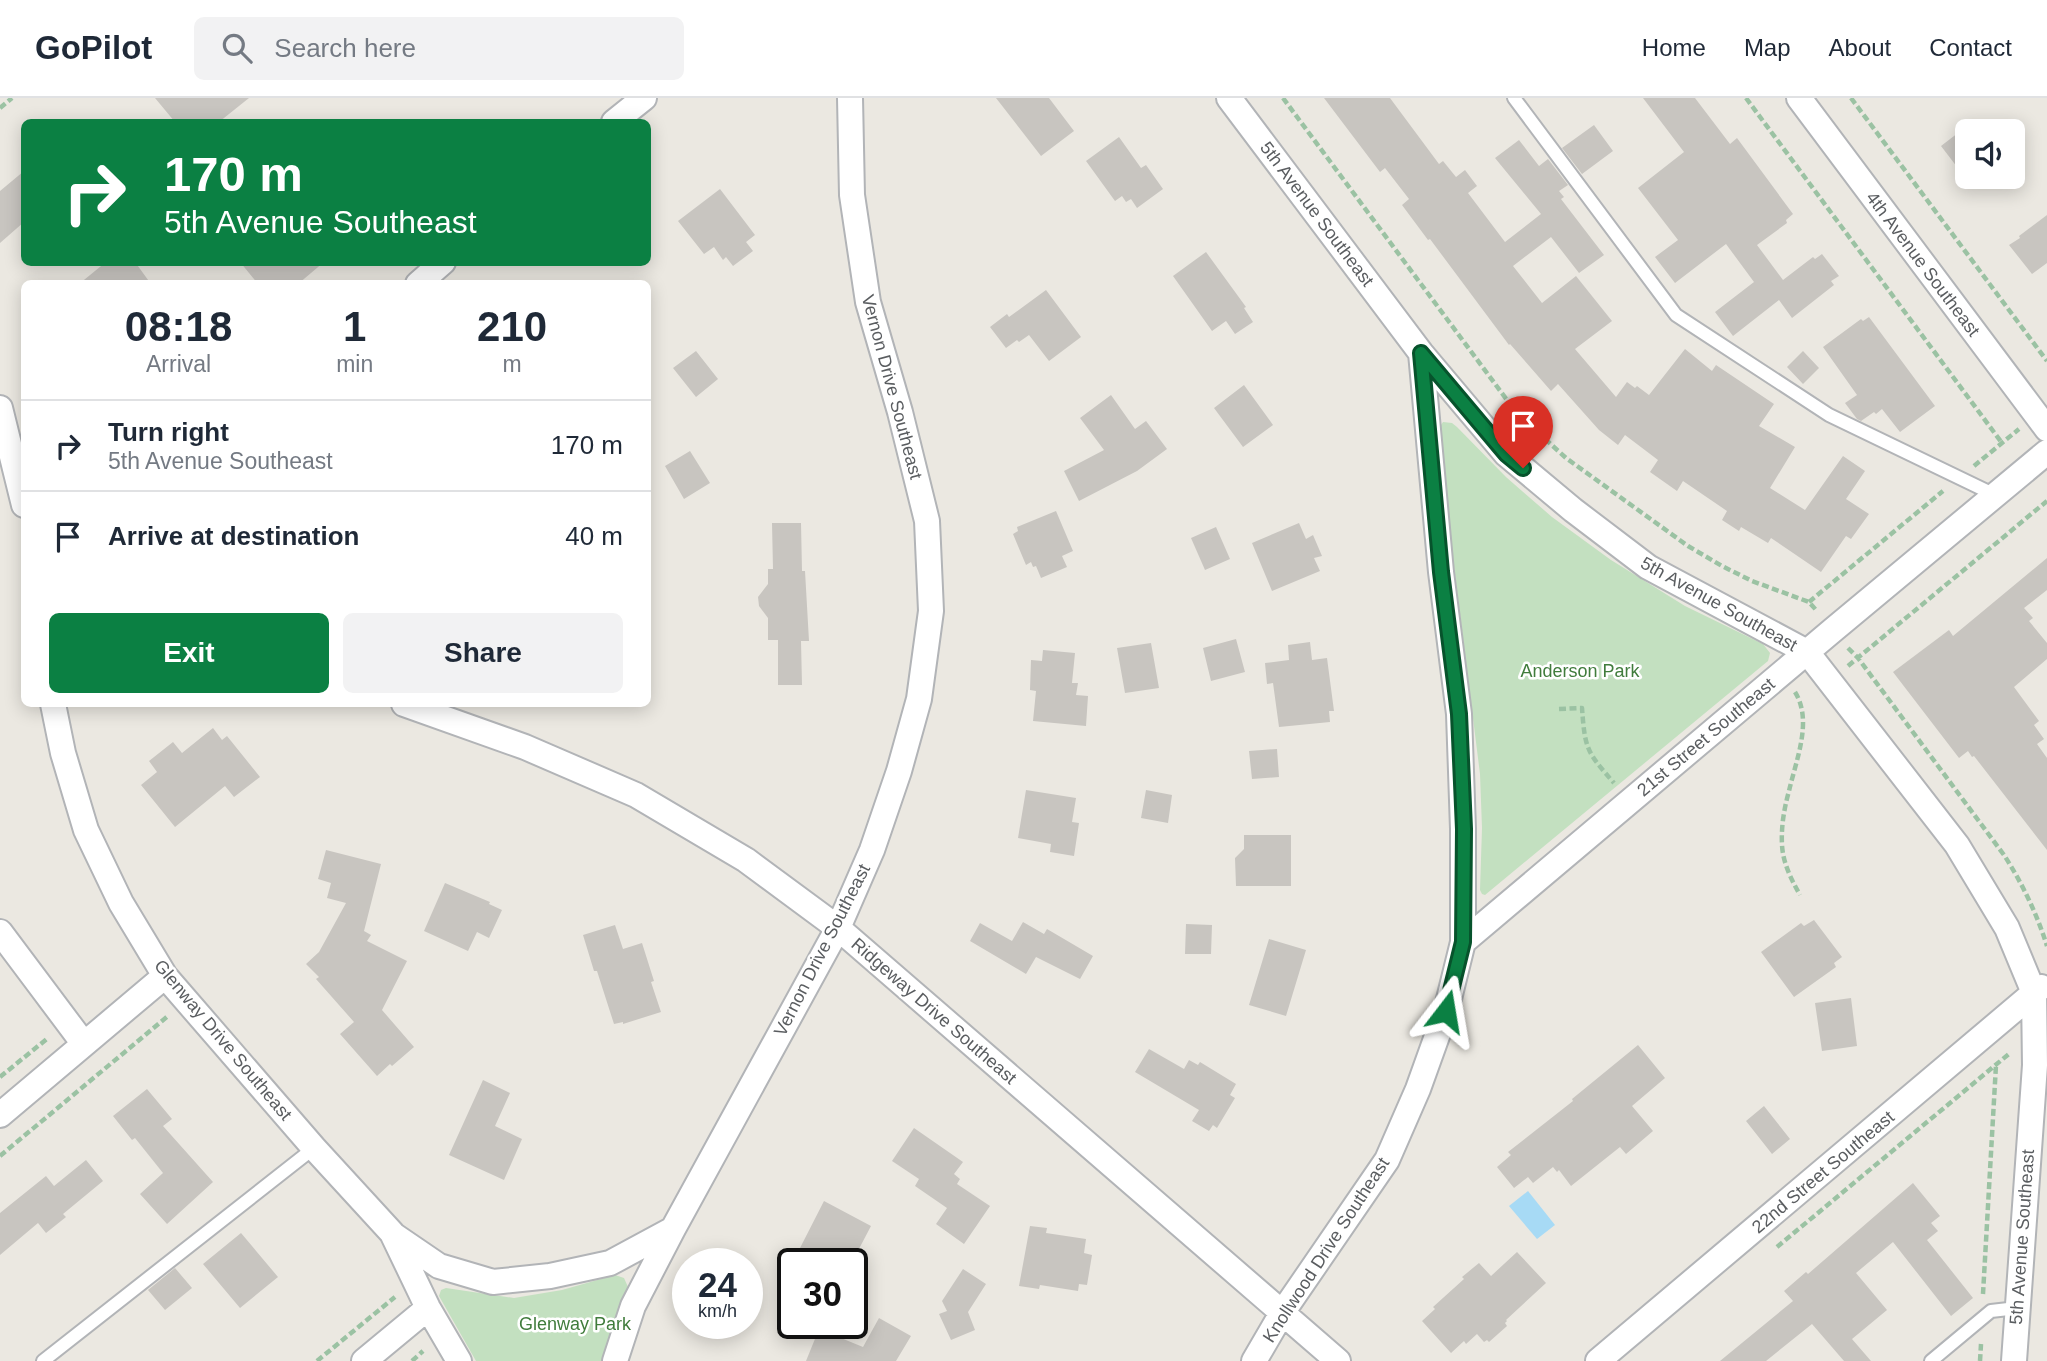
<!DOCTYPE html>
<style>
:root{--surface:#fff;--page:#f2f2f3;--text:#1f2937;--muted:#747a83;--line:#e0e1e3;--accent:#0b8043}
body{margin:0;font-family:Helvetica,sans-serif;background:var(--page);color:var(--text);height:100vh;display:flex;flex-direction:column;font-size:26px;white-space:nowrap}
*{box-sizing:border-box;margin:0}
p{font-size:23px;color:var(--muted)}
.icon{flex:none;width:38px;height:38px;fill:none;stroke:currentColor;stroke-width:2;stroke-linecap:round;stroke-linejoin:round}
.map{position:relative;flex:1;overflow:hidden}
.details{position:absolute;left:21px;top:182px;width:630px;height:427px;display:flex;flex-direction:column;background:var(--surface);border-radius:10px;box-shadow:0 4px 18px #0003}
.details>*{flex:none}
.guide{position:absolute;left:21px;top:21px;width:630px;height:147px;border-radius:10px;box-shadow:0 4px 18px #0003;background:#0b8043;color:#fff;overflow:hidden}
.controls{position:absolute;left:1955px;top:21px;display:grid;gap:14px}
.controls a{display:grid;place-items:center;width:70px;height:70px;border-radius:10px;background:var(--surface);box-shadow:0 4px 18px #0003;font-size:35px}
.speed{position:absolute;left:672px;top:1150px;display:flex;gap:14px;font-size:35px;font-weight:700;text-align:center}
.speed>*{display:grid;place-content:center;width:91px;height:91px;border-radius:50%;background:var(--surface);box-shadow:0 4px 18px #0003;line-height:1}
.speed small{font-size:18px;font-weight:400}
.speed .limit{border:4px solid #111;border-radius:10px;background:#fff;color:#111}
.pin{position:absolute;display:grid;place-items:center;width:60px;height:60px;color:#fff;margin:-72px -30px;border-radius:50% 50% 50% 0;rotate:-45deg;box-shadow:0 0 7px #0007}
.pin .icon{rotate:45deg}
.me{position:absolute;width:77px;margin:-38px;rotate:14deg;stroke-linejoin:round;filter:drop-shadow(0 0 5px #0008)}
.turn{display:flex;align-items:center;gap:24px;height:147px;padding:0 28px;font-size:32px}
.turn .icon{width:91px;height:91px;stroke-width:2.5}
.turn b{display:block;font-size:49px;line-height:60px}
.eta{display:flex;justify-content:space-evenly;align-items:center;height:119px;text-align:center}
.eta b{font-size:42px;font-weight:700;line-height:49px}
.cta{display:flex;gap:14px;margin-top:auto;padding:14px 28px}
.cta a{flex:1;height:80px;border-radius:10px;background:var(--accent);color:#fff;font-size:28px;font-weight:700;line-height:80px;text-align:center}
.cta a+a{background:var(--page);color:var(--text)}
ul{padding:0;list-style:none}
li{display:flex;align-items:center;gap:21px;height:91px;padding:0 28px;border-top:2px solid var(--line)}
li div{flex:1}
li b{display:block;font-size:26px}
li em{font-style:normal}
header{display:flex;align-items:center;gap:42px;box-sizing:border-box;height:98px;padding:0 35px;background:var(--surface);border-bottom:2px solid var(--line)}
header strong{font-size:33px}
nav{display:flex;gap:38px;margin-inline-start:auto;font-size:24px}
.search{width:490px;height:63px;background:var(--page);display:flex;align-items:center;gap:18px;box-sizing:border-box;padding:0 24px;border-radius:10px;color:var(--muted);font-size:26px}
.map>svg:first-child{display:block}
.green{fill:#c3e0c0}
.water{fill:#a7daf5}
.building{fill:#c8c5c0}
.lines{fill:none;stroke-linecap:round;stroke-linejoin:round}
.service-casing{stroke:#b2b4b7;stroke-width:16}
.minor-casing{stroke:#b2b4b7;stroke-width:28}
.path{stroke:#9bc2a3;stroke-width:4.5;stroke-dasharray:7 3.5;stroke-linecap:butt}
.service{stroke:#fff;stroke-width:12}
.minor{stroke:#fff;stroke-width:24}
.route-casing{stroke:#07532c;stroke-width:18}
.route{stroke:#0b8043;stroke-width:12}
.labels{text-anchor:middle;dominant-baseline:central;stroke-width:5;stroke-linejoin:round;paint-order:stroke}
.street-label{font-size:18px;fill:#5a5d60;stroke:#fff}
.park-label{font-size:18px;fill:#407c3c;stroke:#fff}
</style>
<header>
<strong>GoPilot</strong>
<div class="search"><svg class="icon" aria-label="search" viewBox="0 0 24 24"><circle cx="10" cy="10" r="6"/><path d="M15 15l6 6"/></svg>Search here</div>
<nav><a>Home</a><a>Map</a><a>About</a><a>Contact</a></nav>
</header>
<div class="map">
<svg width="2047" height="1263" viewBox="0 0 2047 1263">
<rect width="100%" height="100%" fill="#ebe8e1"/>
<path class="green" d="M1443,324L1452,325L1457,329L1506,379L1552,419L1611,462L1685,508L1763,546L1770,555L1768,563L1485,797L1482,796L1480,792L1482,730L1480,676L1437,333Z
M615,1177L624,1180L628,1189L601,1263H476L439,1198L441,1192L446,1190L514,1200L562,1192Z"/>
<path class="water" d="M1528,1093L1555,1127L1537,1141L1509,1108Z"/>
<path class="building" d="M155,0H249L219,24H175Z
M996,0H1049L1074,33L1041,58Z
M1324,0H1390L1439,66L1443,63L1456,79L1465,72L1477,88L1468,95L1505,144L1541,116L1495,60L1519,42L1539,68L1548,61L1568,87L1559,93L1564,99L1561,101L1604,157L1579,175L1551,139L1513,168L1542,205L1576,178L1612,223L1575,251L1616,299L1627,284L1635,290L1637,288L1649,297L1685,251L1712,273L1716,267L1774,306L1759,328L1795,349L1770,390L1805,412L1843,358L1865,373L1846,401L1869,416L1851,441L1846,438L1821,474L1771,440L1768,445L1741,429L1739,433L1722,422L1727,413L1683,383L1677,393L1650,374L1658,362L1625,337L1618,347L1599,332L1558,286L1551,293L1510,246L1509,247L1430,141L1428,142L1402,107L1409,101L1385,70L1380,74Z
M1643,0H1695L1730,46L1737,40L1793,116L1786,122L1787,125L1757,147L1783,182L1813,159L1815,161L1822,156L1839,178L1831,183L1834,187L1792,220L1779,202L1733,238L1715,214L1754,184L1726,146L1675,185L1655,159L1678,142L1638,90L1684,54Z
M1594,27L1613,53L1582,76L1562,50Z
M1967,28V82L1941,48Z
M1119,39L1141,70L1146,67L1163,91L1137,110L1131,101L1126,104L1122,98L1115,103L1086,63Z
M24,73V124L0,145V93Z
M720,91L755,137L746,144L753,153L733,168L726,159L723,162L714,149L704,156L678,123Z
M2047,117V165L2032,176L2009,147L2020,140L2019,138Z
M1206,154L1246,209L1244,210L1253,224L1235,236L1226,223L1212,233L1173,178Z
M106,164H135L151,186H79Z
M240,164H324L298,186H258Z
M1046,192L1081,239L1049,263L1029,237L1019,244L1017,242L1006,250L990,229L1007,216L1009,219Z
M1869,219L1935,308L1900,334L1882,311L1876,316L1874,314L1861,323L1857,321L1845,305L1857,297L1823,249L1861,221L1863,223Z
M696,253L718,281L696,299L673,270Z
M1803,253L1819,270L1803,286L1787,269Z
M1244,287L1273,327L1243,349L1214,310Z
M1111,297L1135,331L1146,323L1167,351L1137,373L1079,403L1064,373L1104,352L1080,320Z
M690,353L710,385L684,401L665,368Z
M1056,413L1073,453L1062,458L1067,469L1041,480L1036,468L1033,469L1031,464L1026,467L1013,436L1018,433L1017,429Z
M772,425H801L802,473H805L809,543H801L802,587H778V542H768V520L759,508L758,499L768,486V471H773Z
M1299,425L1306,441L1313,437L1322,458L1314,460L1320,473L1272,493L1252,445Z
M1216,429L1230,461L1205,472L1191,440Z
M2047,460V492L2024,510L2033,520L2029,523L2047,545V561L2014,589L2039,623L2034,627L2044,641L2037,646L2047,660V752L1974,658L1972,659L1968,653L1959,660L1893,574L1949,532L1953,538Z
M1236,541L1245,574L1211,583L1203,550Z
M1310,544L1312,562L1327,560L1334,613H1329L1330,624L1279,629L1273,585L1267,586L1265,565L1289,562L1288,547Z
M1151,545L1159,590L1125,595L1117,550Z
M1043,552L1075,555L1072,585H1078L1076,597L1088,598L1086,628L1033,623L1036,593L1030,592L1031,562L1042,563Z
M213,630L222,642L227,638L260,679L234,699L225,688L175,729L141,687L157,674L149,663L173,644L182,655Z
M1277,651L1279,679L1252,681L1249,653Z
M1026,692L1076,700L1072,724L1079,725L1074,758L1050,754L1051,746L1018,740Z
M1146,692L1172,697L1168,725L1141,720Z
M1244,737H1291V788H1236L1235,760L1244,751Z
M326,752L381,766L364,833L371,837L367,843L407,863L382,912L414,949L392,968L390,966L377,978L340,936L354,924L316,881L319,879L306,866L319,854L346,805L327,800L331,785L318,781Z
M445,785L490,804L489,806L502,812L489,840L477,834L468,853L424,833Z
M1814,822L1842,859L1834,865L1836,869L1794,899L1761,854L1801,825L1804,828Z
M1023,824L1044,836L1047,831L1093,858L1080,881L1036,859L1026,876L970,843L980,825L1012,843Z
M1186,826L1212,827L1211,856H1185Z
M615,827L623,851L642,845L654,883L651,884L661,914L623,926V924L614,926L597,873H594L583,837Z
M1269,841L1306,852L1286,918L1249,907Z
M1851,900L1857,948L1822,953L1815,905Z
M1638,947L1665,980L1632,1008L1653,1033L1626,1056L1620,1049L1571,1088L1559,1072L1557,1074L1553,1069L1533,1085L1528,1079L1514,1090L1497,1069L1511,1057L1508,1054L1573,1003L1572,1001Z
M1149,951L1184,971L1189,962L1198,967L1200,964L1236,986L1230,997L1235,1000L1217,1030L1213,1027L1209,1033L1192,1023L1199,1012L1135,974Z
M483,982L510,995L495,1028L522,1041L504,1082L449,1057Z
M147,991L172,1021L163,1028L213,1084L167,1126L140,1096L163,1075L135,1040L132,1042L113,1018Z
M1764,1008L1790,1041L1772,1056L1746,1023Z
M914,1030L963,1064L954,1076L960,1081L957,1086L990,1108L964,1146L936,1126L947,1110L915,1088L919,1081L892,1063Z
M86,1062L103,1083L63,1116L66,1119L46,1135L38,1125L0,1157V1115L46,1078L54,1088Z
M1913,1085L1940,1118L1931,1125L1938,1133L1927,1142L1973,1200L1951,1218L1893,1144L1856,1175L1887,1212L1852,1241L1871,1263H1844L1812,1226L1766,1263H1720L1793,1203L1784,1193L1806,1174L1808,1176Z
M824,1103L871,1128L851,1166H811L815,1158L800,1150Z
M1030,1128L1047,1130L1046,1135L1086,1141L1084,1155L1092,1157L1087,1187L1079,1186L1078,1193L1040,1187L1039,1191L1019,1188Z
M241,1135L278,1179L240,1210L203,1166Z
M1517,1154L1546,1185L1506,1222L1507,1223L1505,1225L1507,1228L1489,1244L1487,1242L1484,1244L1477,1236L1466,1246L1464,1243L1451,1255L1422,1223L1435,1211L1433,1209L1464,1181L1462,1179L1479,1165L1491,1178Z
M175,1170L192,1190L165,1212L148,1192Z
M963,1171L986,1186L968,1214L975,1232L951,1242L939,1216L947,1213L942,1203Z
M879,1220L911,1238L896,1263H806L819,1231L863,1249Z"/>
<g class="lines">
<g class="service-casing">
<path id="service" d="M1514,0L1676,217L1829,317L1995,397
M43,1263L314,1050
M1931,1263L1991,1213L2017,1210"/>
</g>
<g class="minor-casing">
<path id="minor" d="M1229,0L1421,255L1506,356L1573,412L1648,469L1807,554L1957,747L2007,830L2034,895L2035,967L2014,1263
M1799,0L2047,331
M614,24L644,0
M418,186L443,164
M0,310L24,407
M53,606L63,655L86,732L121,805L165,878L314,1050L392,1135L428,1210L459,1263
M404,606L525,649L636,697L746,762L838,830L1338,1263
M0,834L84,946
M1463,844L1833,532L2047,354
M0,1017L165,878
M395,1138L439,1168L493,1184L550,1178L610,1165L673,1131
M364,1263L428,1210
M615,1263L633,1208L673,1131L838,830L872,752L899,673L919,601L931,513L927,423L900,314L868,204L852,97L850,0
M1254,1263L1282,1215L1387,1062L1418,991L1446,913L1463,844V731L1459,616L1441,474L1421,255
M1598,1263L2041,889"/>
</g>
<path class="path" d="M1283,0L1507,302L1533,330L1566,360L1688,448L1722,468L1752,483L1809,504L1817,513
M1746,0L2002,345
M1851,0L2047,263
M0,10L12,0
M1974,368L2019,331
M1809,504L1943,393
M1848,550L1858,560L2004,757C2022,785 2037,816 2047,848
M1848,568L2047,403
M1795,594C1813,623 1796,662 1789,693C1784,711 1781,729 1782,747C1783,765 1791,781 1800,797
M1559,611L1582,610C1585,652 1587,654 1614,685
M0,979L48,940
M0,1058L168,918
M1777,1149L2010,955
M1983,1196L1996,967
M317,1263L395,1199
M412,1263L423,1253
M1980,1263L1981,1246"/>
<use href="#service" class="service"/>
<use href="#minor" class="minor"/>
</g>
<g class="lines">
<g class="route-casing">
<path id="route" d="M1446,913L1463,844L1464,731L1459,616L1441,474L1421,255L1506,356L1523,370"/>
</g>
<use href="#route" class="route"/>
</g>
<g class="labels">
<g class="street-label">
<text transform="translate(1317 116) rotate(53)">5th Avenue Southeast</text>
<text transform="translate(1923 166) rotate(53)">4th Avenue Southeast</text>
<text transform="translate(892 289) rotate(75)">Vernon Drive Southeast</text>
<text transform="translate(1719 506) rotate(29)">5th Avenue Southeast</text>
<text transform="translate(1706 639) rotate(-40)">21st Street Southeast</text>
<text transform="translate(822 852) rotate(-63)">Vernon Drive Southeast</text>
<text transform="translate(934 913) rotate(41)">Ridgeway Drive Southeast</text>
<text transform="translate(223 942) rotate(50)">Glenway Drive Southeast</text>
<text transform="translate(1823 1074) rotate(-40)">22nd Street Southeast</text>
<text transform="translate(2022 1139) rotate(-86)">5th Avenue Southeast</text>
<text transform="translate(1326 1152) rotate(-57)">Knollwood Drive Southeast</text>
</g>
<g class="park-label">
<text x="1580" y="573">Anderson Park</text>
<text x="575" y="1226">Glenway Park</text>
</g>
</g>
</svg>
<div class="controls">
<a><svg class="icon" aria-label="sound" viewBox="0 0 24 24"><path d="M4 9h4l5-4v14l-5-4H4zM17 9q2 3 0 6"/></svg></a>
</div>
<div class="speed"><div>24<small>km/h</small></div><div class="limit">30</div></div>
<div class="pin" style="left:1523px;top:370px;background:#d93025"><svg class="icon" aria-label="arrive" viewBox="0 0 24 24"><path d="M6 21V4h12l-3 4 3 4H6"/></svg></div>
<svg class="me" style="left:1446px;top:913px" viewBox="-20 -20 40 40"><path d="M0-17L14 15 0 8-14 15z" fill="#0b8043" stroke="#fff" stroke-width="4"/></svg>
<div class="guide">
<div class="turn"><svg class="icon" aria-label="right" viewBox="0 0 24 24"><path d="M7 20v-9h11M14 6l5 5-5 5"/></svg><div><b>170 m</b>5th Avenue Southeast</div></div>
</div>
<section class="details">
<div class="eta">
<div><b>08:18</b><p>Arrival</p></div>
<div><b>1</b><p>min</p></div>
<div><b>210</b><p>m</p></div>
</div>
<ul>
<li><svg class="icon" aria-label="right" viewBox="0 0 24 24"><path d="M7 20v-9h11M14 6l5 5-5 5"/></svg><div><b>Turn right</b><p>5th Avenue Southeast</p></div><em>170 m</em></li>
<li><svg class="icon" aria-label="arrive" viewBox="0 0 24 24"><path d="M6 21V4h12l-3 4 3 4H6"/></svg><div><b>Arrive at destination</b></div><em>40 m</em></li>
</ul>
<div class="cta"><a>Exit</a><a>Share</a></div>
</section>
</div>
